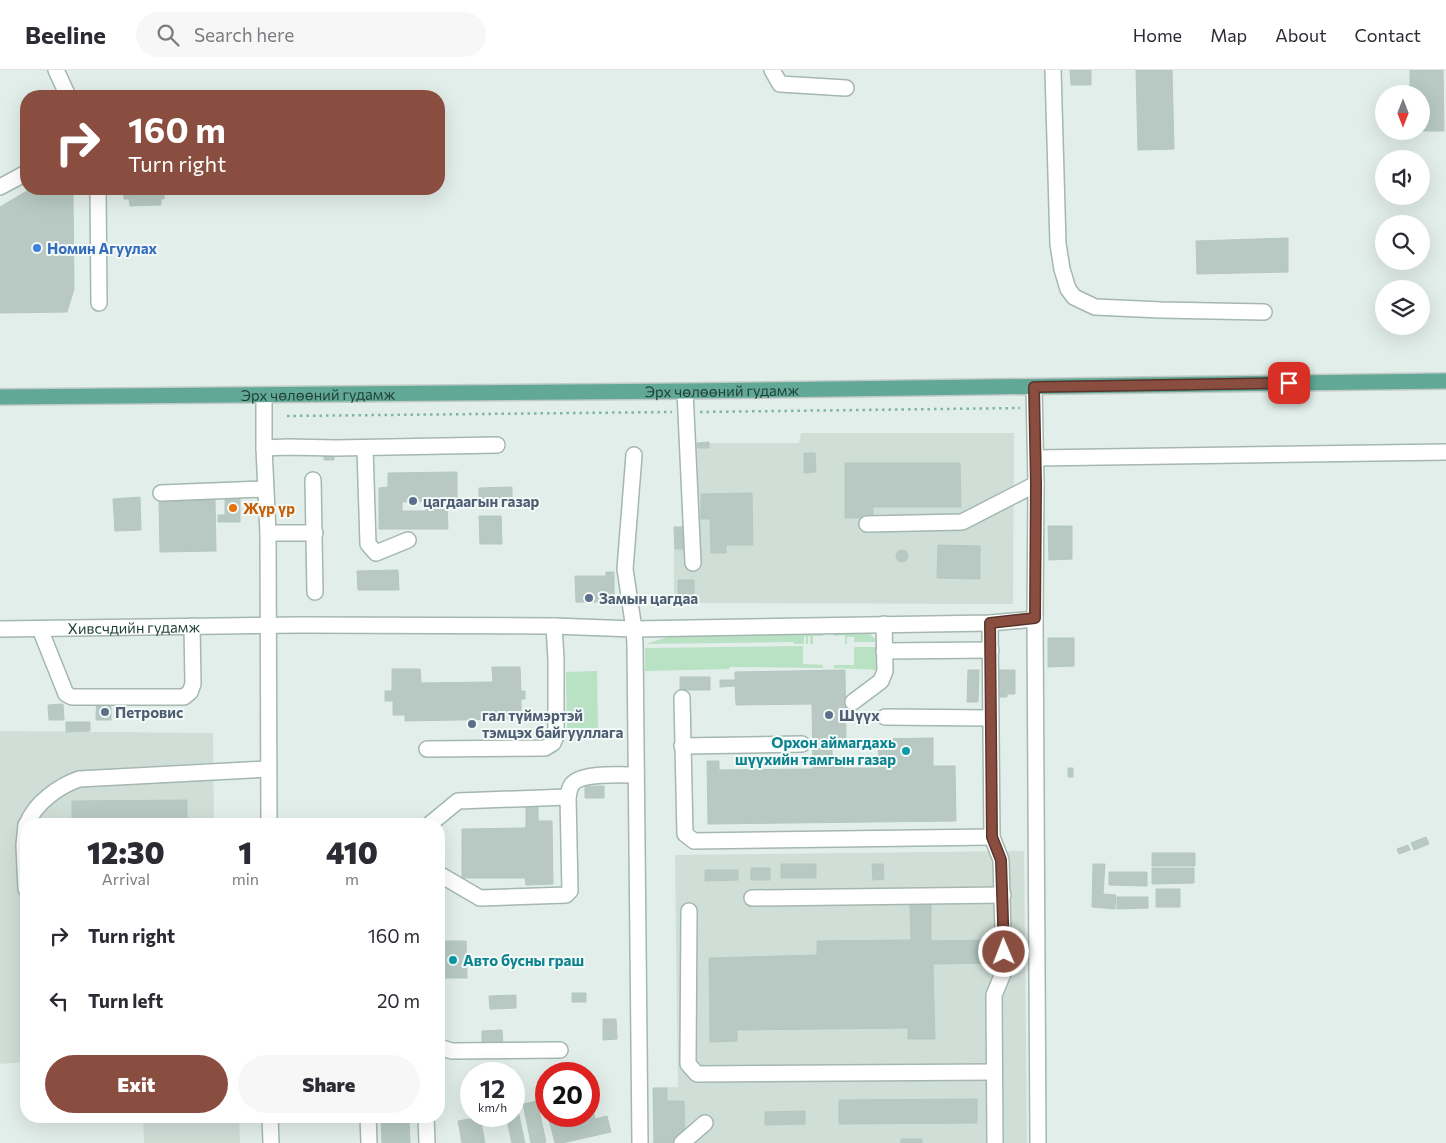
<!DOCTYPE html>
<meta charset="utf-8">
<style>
:root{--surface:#fff;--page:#f7f7f7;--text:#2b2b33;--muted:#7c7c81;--line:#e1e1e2;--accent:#8a4e40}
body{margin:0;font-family:Commissioner,sans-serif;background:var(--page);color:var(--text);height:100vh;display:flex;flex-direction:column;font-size:19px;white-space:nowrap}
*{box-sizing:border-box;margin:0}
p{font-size:16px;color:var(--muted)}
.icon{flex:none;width:28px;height:28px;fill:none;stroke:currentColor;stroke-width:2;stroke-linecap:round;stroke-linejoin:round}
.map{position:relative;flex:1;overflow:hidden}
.panel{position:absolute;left:20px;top:748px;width:425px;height:305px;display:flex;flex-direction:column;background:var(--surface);border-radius:20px;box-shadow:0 5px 20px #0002}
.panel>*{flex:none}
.guide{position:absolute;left:20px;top:20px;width:425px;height:105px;border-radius:20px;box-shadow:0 5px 20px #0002;background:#8a4e40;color:#fff;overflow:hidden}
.needle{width:32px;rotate:180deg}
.fabs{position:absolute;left:1375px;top:15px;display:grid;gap:10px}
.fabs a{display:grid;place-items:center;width:55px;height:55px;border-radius:50%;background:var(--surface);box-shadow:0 5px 20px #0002;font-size:25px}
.speed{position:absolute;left:460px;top:992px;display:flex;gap:10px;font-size:25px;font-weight:700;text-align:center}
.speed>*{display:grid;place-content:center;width:65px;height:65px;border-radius:50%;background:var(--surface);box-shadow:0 5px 20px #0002;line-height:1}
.speed small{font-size:12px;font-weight:400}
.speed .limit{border:8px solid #d22;background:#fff;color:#111}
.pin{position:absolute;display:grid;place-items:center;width:42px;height:42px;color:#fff;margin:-21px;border-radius:10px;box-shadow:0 2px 8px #0006}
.me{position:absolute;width:55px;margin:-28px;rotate:359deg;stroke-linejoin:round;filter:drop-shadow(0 0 4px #0008)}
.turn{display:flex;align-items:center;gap:18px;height:105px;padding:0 25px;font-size:22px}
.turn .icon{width:65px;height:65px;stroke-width:2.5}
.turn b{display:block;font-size:35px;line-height:42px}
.eta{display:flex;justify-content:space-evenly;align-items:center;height:85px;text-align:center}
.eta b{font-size:30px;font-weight:800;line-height:35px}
.primary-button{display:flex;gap:10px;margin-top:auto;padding:10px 25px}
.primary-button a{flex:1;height:58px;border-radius:30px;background:var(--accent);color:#fff;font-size:20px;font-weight:800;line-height:58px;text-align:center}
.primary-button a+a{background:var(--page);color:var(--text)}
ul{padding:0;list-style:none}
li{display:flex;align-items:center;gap:15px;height:65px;padding:0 25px}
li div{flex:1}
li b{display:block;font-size:19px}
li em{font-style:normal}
header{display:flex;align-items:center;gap:30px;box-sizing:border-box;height:70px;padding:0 25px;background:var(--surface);border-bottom:1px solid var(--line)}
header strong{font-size:24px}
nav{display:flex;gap:28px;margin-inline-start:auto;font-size:18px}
.search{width:350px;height:45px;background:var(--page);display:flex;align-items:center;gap:12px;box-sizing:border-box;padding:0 18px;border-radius:28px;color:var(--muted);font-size:19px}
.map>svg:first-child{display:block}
.built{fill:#d0ded8}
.green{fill:#b9e1c4}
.building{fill:#b7c9c2;stroke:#b4c8c0;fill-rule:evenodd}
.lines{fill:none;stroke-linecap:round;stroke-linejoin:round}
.minor-casing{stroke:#a4b7b0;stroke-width:18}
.major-casing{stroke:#c1cac7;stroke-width:18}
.path{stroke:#7fb5a4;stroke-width:2.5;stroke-dasharray:2.5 4;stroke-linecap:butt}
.minor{stroke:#fff;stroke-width:15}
.major{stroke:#62a896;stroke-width:15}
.route-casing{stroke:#5a332a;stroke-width:12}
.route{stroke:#8a4e40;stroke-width:9}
.shop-dot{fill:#3f7fe0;stroke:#f3faf7;stroke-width:2}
.service-dot{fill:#5c6f8a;stroke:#f3faf7;stroke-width:2}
.food-dot{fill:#e8710a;stroke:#f3faf7;stroke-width:2}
.culture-dot{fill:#0f9aa8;stroke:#f3faf7;stroke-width:2}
.labels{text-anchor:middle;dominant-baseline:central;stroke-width:4;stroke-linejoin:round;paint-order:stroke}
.shop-label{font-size:15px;font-weight:bold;fill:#366cbe;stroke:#f3faf7;text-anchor:start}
.street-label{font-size:15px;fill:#204138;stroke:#f3faf7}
.service-label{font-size:15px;font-weight:bold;fill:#4e5e75;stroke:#f3faf7;text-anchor:start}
.food-label{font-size:15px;font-weight:bold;fill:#c56008;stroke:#f3faf7;text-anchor:start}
.culture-label{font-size:15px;font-weight:bold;fill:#0d838f;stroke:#f3faf7;text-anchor:end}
</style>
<header>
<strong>Beeline</strong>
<div class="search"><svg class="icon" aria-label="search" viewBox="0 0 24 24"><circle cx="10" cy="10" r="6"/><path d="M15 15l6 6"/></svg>Search here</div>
<nav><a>Home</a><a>Map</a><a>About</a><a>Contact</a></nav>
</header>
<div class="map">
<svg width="1446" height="1073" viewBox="0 0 1446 1073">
<rect width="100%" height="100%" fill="#e2eee9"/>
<path class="built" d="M801,363H1014L1013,534L674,533V457H682L681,373H799Z
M0,661L213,663L214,754H26V992L0,994Z
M1024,781L1027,1073H651L654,1072L653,1018L678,1017L675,785Z
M143,1046H239L240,1073H144Z"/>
<path class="green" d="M823,564V566H813V574H810V566L808,567V574H806V567L804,566V574H794L793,572L646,574L671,566Z
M834,564H870L878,572H854V567H847V574H845V565L834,566Z
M803,576V594L823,595V598L730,597L729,599L645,601V578Z
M854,577H880V600L834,598V595H854Z
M597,601L598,660H567L566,602Z"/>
<path class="building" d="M1070,0H1091V15H1071Z
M1136,0H1172L1174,79L1138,80Z
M1410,0H1443L1444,61H1421V24H1410Z
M30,119H64L73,125L74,219L67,242L0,243V137Z
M124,119H164V129H161V135L130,136L129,129H124Z
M1288,168V202L1197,204L1196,171Z
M709,372V378H698L697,373Z
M804,383H815L816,402L804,403Z
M324,384H334V390H324Z
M845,393H960L961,437H873V448H845Z
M457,402V431H447L448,459H379V418L388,417V403ZM426,431V441H402V432Z
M512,417V428H479V418Z
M752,423L753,475H726V483H711L710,449H701V424Z
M240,425V452H218V445H225V429H233V426Z
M140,427L141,460L115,461L113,429Z
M215,429L216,481L160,482L159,430Z
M479,446H501L502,474H480Z
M1048,456H1072V489L1049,490Z
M674,457H688L689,479H675Z
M938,475L980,476V509L937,508Z
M896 486a6 6 0 1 1 12 0a6 6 0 1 1-12 0Z
M398,500L399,520H358L357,501Z
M606,502H614V532H576L575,506H606Z
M678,510H694V524L678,525Z
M1048,568H1074V596L1048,597Z
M492,597H520L521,621H525V629H521V644H507V649L405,651V645H393V631H385V621H392V599H420L421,613L493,612Z
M845,600L846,672H832V693H843V698H879L878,669L933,668V696H955L956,751L708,754L707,691H719V700L813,699L812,634L736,635L735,616L720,617V610H735V602Z
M968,600H979L978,632H967Z
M997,600H1015V624H1007V627H997Z
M680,607H710V620H680Z
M97,620H111V650H96Z
M63,634L64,650H49L48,635Z
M66,652H90V661L66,662Z
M1068,698H1073V707H1068Z
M585,716H604V728H585Z
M187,730V754H72V731Z
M526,731H538V751H552L553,814L526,815L525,808H462V759L526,758Z
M1426,767L1429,774L1414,780L1411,773Z
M1408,775L1410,780L1399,784L1397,779Z
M1152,783H1195V796H1152Z
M781,794H816V808H781Z
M872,794H883L884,809L873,810Z
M1093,794H1105L1103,824L1116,825L1115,839L1092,837Z
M751,798H770V810H751Z
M1152,798H1194V813L1152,814Z
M705,800H738V810L705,811Z
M1109,802H1147V816L1109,815Z
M1156,819H1180V837H1156Z
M1117,827H1148V838L1117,839Z
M931,833V871L993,870V893L933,894L935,969H908V958L737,960V971L710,972L709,888L817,885V871L911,870L910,834Z
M439,871H466L467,908H439Z
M572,923H586V932H572Z
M516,925V938L490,939L489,926Z
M603,949H616L617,969L603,970Z
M502,960L503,975H482V961Z
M653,1018H667V1031H684L685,1065L675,1073H654Z
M589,1023L595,1049L607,1046L611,1062L562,1073H555L548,1046H589Z
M977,1029V1053L839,1054V1030Z
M537,1031L546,1072L542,1073H531L523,1034Z
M517,1036L525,1073H512L506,1046H514V1037Z
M805,1041V1054L765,1055V1042Z
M381,1046H409L410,1073H382Z
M480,1047L485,1073H462L458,1051Z
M901,1069H922V1073H901Z"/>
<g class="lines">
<g class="minor-casing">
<g id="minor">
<path d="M56,0L68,26"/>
<path d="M772,0L780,14L846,18"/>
<path d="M1053,0L1058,174L1062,199L1068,219L1074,227L1095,237L1161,240L1264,242"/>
<path d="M0,117L26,103"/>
<path d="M98,119L99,233"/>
<path d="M1034,317L1036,414L1035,549L1038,1073"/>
<path d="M685,321L693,493"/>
<path d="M264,325V378L268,463L269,754"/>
<path d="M264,378L288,377L336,378L497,375"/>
<path d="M365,378L368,474L376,483L408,470"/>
<path d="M634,385L625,499L634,559L635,575L640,1073"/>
<path d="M1036,388L1446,382"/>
<path d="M313,410L315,522"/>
<path d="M161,423L265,419"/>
<path d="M867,454L962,452L1036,414"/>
<path d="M268,463H315"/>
<path d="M990,553L992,767L1001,790L1004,901L994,925L995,1073"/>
<path id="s1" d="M0,559L300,555L554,556L634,559L990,553L1035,549"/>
<path d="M40,559L66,624L72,627H184L190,622L193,614L192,556"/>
<path d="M884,581L991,580"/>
<path d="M682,628L685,764L694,771L992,767"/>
<path d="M853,632L881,611L885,601L884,554"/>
<path d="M885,647L991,648"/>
<path d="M682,676L802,674"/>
<path d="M427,679L545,678L553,673L556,666V589L554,556"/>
<path d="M27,754C35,733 59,716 79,709L268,699"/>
<path d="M430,754L458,731L568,727"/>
<path d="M26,755L24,775L26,819"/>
<path d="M439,804L480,828L566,825L570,821L568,727C569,724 569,719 571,716C578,702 622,705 636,705"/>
<path d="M752,828L1003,825"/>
<path d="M689,841L688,994L697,1004L994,1002"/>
<path d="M439,977L452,981L560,980"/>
<path d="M270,1046L271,1073"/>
<path d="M368,1046L369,1073"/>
<path d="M426,1046L427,1073"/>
<path d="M682,1073L705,1053"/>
</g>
</g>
<g class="major-casing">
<g id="major">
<path id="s2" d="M0,327L685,321L1446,311"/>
</g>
</g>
<path class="path" d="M700,342L1020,338
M287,346L672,342"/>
<use href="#minor" class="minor"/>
<use href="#major" class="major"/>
</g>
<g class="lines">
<g class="route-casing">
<path id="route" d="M1004,882L1001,790L992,767L990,553L1035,548L1036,414L1034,317L1289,313"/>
</g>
<use href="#route" class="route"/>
</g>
<circle class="shop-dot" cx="37" cy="178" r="5"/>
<g class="service-dot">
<circle cx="413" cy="431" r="5"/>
<circle cx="589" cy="528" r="5"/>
<circle cx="105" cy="642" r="5"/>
<circle cx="829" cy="645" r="5"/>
<circle cx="472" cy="654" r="5"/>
</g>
<circle class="food-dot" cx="233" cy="438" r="5"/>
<g class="culture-dot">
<circle cx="906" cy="681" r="5"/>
<circle cx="453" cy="890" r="5"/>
</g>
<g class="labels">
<g class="shop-label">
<text x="47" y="178">Номин Агуулах</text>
</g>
<g class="street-label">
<text stroke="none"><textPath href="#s2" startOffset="722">Эрх чөлөөний гудамж</textPath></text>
<text stroke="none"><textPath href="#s2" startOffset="318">Эрх чөлөөний гудамж</textPath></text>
<text stroke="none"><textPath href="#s1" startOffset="134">Хивсчдийн гудамж</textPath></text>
</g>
<g class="service-label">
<text x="423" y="431">цагдаагын газар</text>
<text x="599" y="528">Замын цагдаа</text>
<text x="115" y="642">Петровис</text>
<text x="482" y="645">гал түймэртэй<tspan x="482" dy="17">тэмцэх байгууллага</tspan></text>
<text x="839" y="645">Шүүх</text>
</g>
<g class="food-label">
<text x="243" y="438">Жүр үр</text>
</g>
<g class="culture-label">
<text x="896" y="672">Орхон аймагдахь<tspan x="896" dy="17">шүүхийн тамгын газар</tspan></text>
<text x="463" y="890" text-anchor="start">Авто бусны граш</text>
</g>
</g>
</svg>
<div class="fabs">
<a><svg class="needle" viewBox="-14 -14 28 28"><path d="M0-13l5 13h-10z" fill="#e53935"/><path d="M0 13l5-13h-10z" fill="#7c7c81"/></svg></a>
<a><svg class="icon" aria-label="sound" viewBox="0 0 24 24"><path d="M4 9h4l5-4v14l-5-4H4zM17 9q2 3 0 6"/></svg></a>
<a><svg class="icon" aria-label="search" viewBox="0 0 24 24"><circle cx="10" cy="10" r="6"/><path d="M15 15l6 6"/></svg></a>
<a><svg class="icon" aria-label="layers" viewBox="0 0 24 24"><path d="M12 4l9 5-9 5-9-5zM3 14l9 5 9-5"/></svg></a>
</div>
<div class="speed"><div>12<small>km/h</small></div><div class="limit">20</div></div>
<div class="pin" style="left:1289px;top:313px;background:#d93025"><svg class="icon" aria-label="arrive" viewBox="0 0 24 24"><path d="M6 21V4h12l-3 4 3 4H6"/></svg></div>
<svg class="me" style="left:1004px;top:882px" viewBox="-20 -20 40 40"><circle r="17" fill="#8a4e40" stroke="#fff" stroke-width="3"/><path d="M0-11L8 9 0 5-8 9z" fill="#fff"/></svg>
<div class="guide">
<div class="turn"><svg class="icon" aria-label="right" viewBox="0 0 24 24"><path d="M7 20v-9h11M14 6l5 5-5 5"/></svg><div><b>160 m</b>Turn right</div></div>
</div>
<section class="panel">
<div class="eta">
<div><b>12:30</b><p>Arrival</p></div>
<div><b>1</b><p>min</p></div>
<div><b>410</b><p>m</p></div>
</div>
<ul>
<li><svg class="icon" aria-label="right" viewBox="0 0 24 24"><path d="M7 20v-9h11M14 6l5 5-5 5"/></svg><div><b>Turn right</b></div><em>160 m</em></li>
<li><svg class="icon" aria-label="left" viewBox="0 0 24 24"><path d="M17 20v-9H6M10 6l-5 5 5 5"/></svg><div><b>Turn left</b></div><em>20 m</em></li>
</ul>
<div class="primary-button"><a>Exit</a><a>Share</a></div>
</section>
</div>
